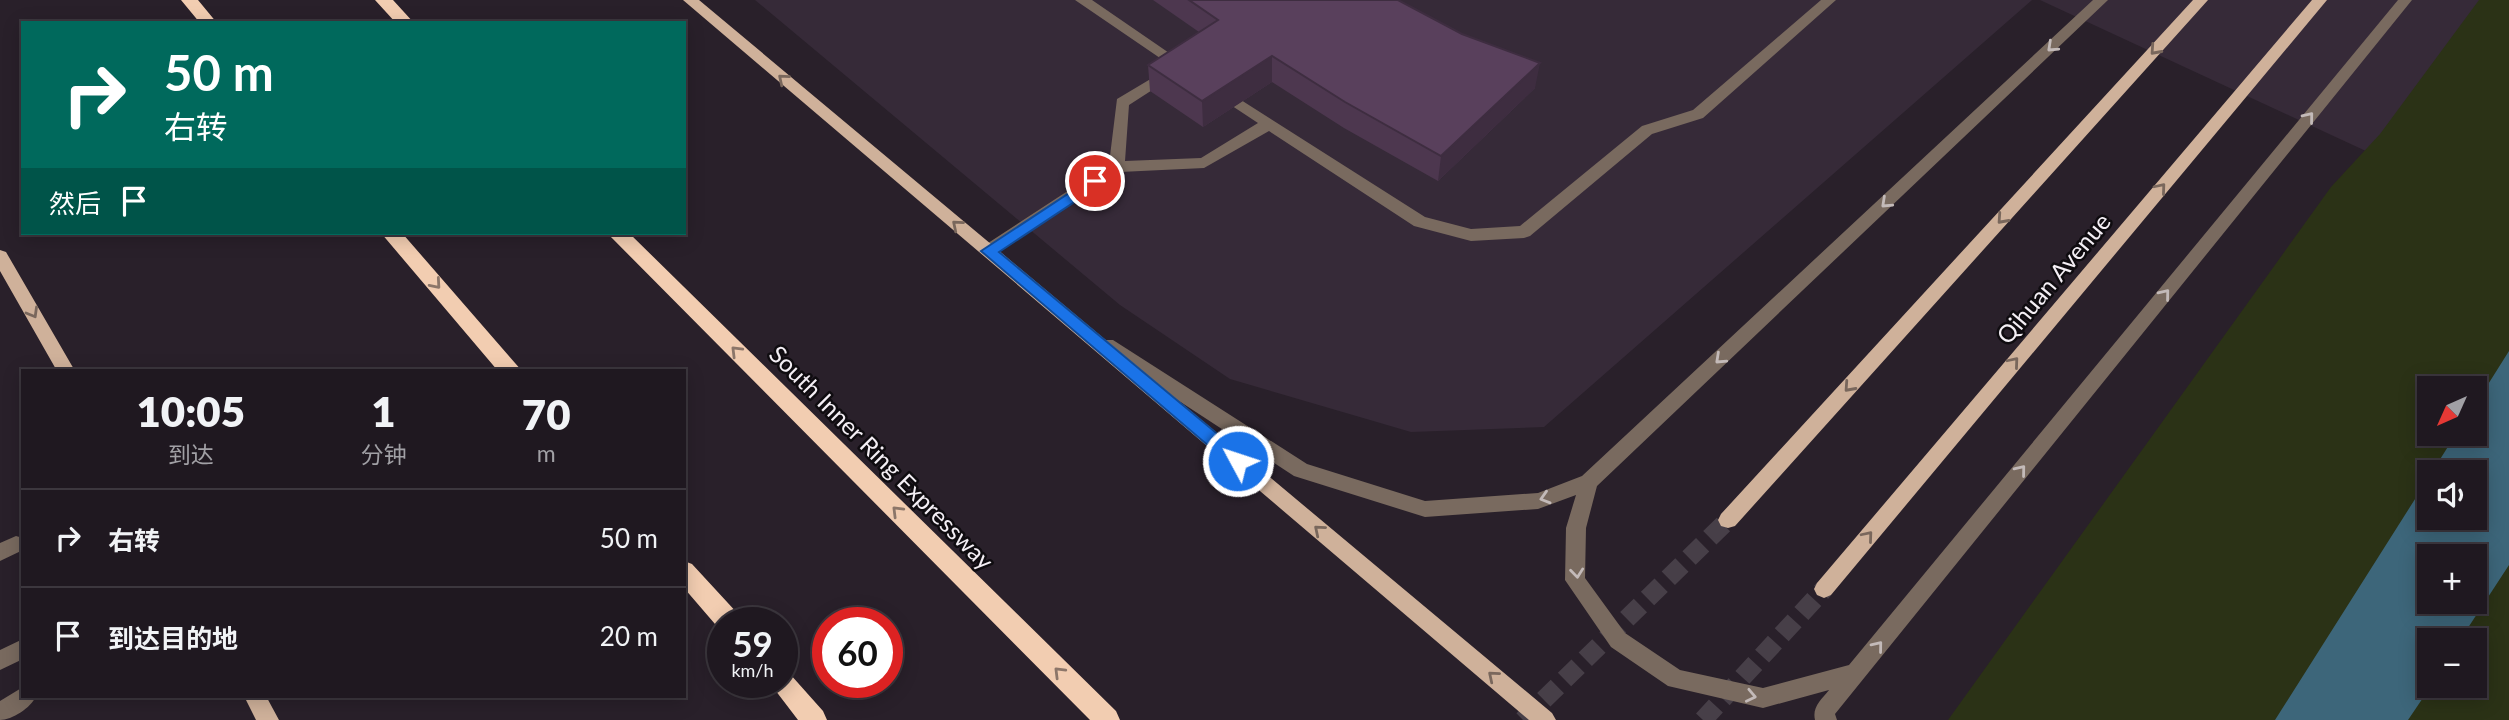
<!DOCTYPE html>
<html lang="zh">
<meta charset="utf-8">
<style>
:root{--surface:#1f1820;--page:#272129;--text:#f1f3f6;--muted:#a1a0a5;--line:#3c373e}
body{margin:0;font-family:Lato,"Noto Sans SC",sans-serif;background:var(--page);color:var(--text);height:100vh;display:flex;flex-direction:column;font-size:26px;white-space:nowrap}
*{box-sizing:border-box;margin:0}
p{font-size:23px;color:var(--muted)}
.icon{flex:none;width:38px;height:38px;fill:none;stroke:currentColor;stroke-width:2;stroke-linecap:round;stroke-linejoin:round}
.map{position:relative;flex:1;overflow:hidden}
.side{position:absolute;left:21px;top:369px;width:665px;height:329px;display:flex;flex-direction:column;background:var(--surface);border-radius:0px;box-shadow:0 4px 18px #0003,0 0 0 2px var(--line)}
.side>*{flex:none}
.banner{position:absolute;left:21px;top:21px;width:665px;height:214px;border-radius:0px;box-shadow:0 4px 18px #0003,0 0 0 2px var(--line);background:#00695c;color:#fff;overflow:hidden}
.needle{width:46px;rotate:225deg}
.controls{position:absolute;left:2417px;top:376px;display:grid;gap:14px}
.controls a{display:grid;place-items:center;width:70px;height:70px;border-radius:0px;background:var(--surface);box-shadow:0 4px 18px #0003,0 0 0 2px var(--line);font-size:35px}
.speed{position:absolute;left:707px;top:607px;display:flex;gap:14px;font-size:35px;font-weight:700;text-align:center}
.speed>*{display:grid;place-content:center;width:91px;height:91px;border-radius:50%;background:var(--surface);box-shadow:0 4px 18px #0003,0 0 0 2px var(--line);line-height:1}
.speed small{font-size:18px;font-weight:400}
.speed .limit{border:10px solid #d22;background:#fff;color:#111}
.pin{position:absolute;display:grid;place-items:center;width:60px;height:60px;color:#fff;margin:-30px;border:4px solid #fff;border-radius:50%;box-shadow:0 2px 7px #0007}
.me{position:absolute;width:77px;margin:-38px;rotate:310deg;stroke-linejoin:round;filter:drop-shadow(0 0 5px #0008)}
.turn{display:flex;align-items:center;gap:24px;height:147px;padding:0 28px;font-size:32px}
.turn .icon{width:91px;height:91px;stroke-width:2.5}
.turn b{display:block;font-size:49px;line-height:60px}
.then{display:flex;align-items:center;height:66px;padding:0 28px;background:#0003;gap:14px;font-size:26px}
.eta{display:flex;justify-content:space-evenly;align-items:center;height:119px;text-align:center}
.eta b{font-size:42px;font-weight:800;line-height:49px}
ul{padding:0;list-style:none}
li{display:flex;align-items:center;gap:21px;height:98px;padding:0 28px;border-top:2px solid var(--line)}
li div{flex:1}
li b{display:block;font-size:26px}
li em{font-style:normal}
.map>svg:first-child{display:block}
.built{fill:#362a38}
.green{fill:#2b3216;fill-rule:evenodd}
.water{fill:#3d667a;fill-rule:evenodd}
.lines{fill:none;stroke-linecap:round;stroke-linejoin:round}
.major-tunnel{stroke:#473f48;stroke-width:19;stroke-dasharray:19 10;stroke-linecap:butt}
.minor{fill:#796a5f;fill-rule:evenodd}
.major{fill:#cfb19a;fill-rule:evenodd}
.highway{fill:#f2cdb1;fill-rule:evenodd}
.wall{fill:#4d374f}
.shaded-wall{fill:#3e2d40}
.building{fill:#59405c;stroke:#3e2d40;stroke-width:2}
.oneway{stroke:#c3bab9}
.oneway2{stroke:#79675c}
.oneway3{stroke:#8c7669}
.route{fill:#1a73e8;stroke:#114b97;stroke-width:2}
.labels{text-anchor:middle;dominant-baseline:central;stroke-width:5;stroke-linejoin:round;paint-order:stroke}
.street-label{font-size:24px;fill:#f4eff5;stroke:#0f0c10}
</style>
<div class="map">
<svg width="2509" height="720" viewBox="0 0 2509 720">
<rect width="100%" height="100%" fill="#29202a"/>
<path class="built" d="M755,0H2032L1544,427L1411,432L1230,379L1120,305Z
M2040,0H2509L2381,158Z"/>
<path class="green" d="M2479,0H2509V720H1948L2331,187L2380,134ZM2429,388H2474V434H2429ZM2429,472H2474V518H2429ZM2429,556H2474V602H2429ZM2429,640H2474V686H2429Z"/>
<path class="water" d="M2509,351V565L2460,640H2429L2431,686L2408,720H2275L2429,477V518H2474V472H2432L2456,434H2474L2475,405ZM2429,556H2474V602H2429Z"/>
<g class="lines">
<path class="major-tunnel" d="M1523,720L1728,520
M1703,720L1824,589"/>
<path class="minor" d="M1075,0H1092L1191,68L1189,71H1179Z
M1821,0H1836L1703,118L1652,134L1530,236L1524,238L1471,241L1414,226L1269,131L1204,168L1120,172L994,255L988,257L980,251L982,247L1109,164L1117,99L1169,68L1174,70L1176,73L1174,76L1129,105L1125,161L1201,158L1258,123L1214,94L1212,91L1219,86L1425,217L1471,229L1520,226L1642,126L1693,110Z
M2093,0H2108L1597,486L1586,528L1585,578L1625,633L1680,670L1763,688L1849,665L2398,0H2412L1835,714L1837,720H1815C1812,707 1821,700 1829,690L1763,708L1668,686L1611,647L1565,580L1566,528L1576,495L1538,509L1425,517L1294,476L1101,350L1098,345L1101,340H1113L1307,464L1425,501L1538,493L1582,476Z
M16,536L23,538V550L0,561V543Z
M23,639V659L0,670V650Z
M23,687V696H36C31,708 12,720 0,720V701Z"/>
<path class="major" d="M683,0H699L1552,713L1556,720H1529Z
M2193,0H2208L1735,526L1728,528L1721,526L1718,520L1721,514Z
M2312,0H2327L1831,595L1824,598L1817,595L1814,589L1817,583Z
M0,250L6,252L75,371H57L0,271Z
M244,696H266L279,720H256Z"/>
<path class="highway" d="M181,0H198L217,23H200Z
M375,0H393L414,23H396Z
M381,233H402L522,371H498Z
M607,233H629L1116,711L1120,720H1090Z
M684,561L692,564L739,615L742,623H723L721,631L684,588Z
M782,671L790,674L823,711L827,720H798L769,682H782Z"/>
</g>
<path class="wall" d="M1153,0H1398L1535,88L1438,181L1344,128L1272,82L1203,127L1150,91L1148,65L1199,32Z"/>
<path class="shaded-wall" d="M1272,56V82L1203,127L1202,101Z
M1540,63L1535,88L1438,181L1441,156Z"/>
<path class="building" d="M1189,0H1398L1462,34L1540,63L1441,156L1345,102L1272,56L1202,101L1148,65L1218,20Z"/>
<defs><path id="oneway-chevron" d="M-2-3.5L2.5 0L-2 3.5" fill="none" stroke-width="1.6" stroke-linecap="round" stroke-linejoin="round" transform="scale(1.75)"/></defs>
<g class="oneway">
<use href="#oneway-chevron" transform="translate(2052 47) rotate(137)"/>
<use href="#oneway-chevron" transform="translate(2309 117) rotate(-51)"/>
<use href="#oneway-chevron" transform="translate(1886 203) rotate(137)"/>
<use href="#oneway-chevron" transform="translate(2165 294) rotate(-51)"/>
<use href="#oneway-chevron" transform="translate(1720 359) rotate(137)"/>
<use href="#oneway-chevron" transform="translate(2021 470) rotate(-51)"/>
<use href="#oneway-chevron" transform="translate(1545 498) rotate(163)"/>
<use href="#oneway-chevron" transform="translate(1577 573) rotate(84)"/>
<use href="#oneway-chevron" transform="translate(1878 646) rotate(-51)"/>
<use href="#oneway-chevron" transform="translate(1751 696) rotate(12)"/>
</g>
<g class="oneway2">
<use href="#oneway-chevron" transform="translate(2155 50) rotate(132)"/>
<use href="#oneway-chevron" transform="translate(783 79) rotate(-140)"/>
<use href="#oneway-chevron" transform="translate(2161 188) rotate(-50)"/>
<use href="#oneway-chevron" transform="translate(2002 219) rotate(132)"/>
<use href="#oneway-chevron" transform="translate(957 225) rotate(-140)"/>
<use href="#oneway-chevron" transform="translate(33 313) rotate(60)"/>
<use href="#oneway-chevron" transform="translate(2014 362) rotate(-50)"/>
<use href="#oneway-chevron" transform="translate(1849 387) rotate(132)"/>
<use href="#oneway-chevron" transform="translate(1319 530) rotate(-140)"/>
<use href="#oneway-chevron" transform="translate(1868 536) rotate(-50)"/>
<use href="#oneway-chevron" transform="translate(1493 676) rotate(-140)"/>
</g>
<g class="oneway3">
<use href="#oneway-chevron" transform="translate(436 284) rotate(49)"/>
<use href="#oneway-chevron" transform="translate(736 351) rotate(-135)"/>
<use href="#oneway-chevron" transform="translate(897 511) rotate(-135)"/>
<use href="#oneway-chevron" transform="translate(1059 672) rotate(-135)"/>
</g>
<path class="route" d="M1095,176L1102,181L1100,185L999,252L1244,456L1246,461L1244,466H1232L981,251Z"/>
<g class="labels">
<g class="street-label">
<text transform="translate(2053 278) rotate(-50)">Qihuan Avenue</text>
<text transform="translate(882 457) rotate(45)">South Inner Ring Expressway</text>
</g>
</g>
</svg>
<div class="controls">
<a><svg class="needle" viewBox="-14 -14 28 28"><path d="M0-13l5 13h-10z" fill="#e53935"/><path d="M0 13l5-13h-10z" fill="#a1a0a5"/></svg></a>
<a><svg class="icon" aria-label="sound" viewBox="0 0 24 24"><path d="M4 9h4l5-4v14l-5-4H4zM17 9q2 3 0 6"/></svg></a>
<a>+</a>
<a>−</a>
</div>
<div class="speed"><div>59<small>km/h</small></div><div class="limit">60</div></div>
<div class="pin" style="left:1095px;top:181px;background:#d93025"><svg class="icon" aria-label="arrive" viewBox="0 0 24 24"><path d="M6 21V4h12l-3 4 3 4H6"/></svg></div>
<svg class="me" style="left:1238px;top:461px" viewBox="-20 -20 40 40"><circle r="17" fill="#1a73e8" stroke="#fff" stroke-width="3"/><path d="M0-11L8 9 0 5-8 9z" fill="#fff"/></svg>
<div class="banner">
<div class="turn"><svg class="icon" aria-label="right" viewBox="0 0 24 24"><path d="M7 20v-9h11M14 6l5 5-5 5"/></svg><div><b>50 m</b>右转</div></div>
<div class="then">然后<svg class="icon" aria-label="arrive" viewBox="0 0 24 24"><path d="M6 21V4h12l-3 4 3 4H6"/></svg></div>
</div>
<section class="side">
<div class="eta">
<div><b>10:05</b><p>到达</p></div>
<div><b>1</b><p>分钟</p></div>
<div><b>70</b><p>m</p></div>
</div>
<ul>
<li><svg class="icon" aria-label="right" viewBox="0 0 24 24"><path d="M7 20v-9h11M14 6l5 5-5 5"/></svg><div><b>右转</b></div><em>50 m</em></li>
<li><svg class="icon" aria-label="arrive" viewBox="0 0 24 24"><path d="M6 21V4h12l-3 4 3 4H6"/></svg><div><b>到达目的地</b></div><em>20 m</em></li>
</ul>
</section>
</div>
